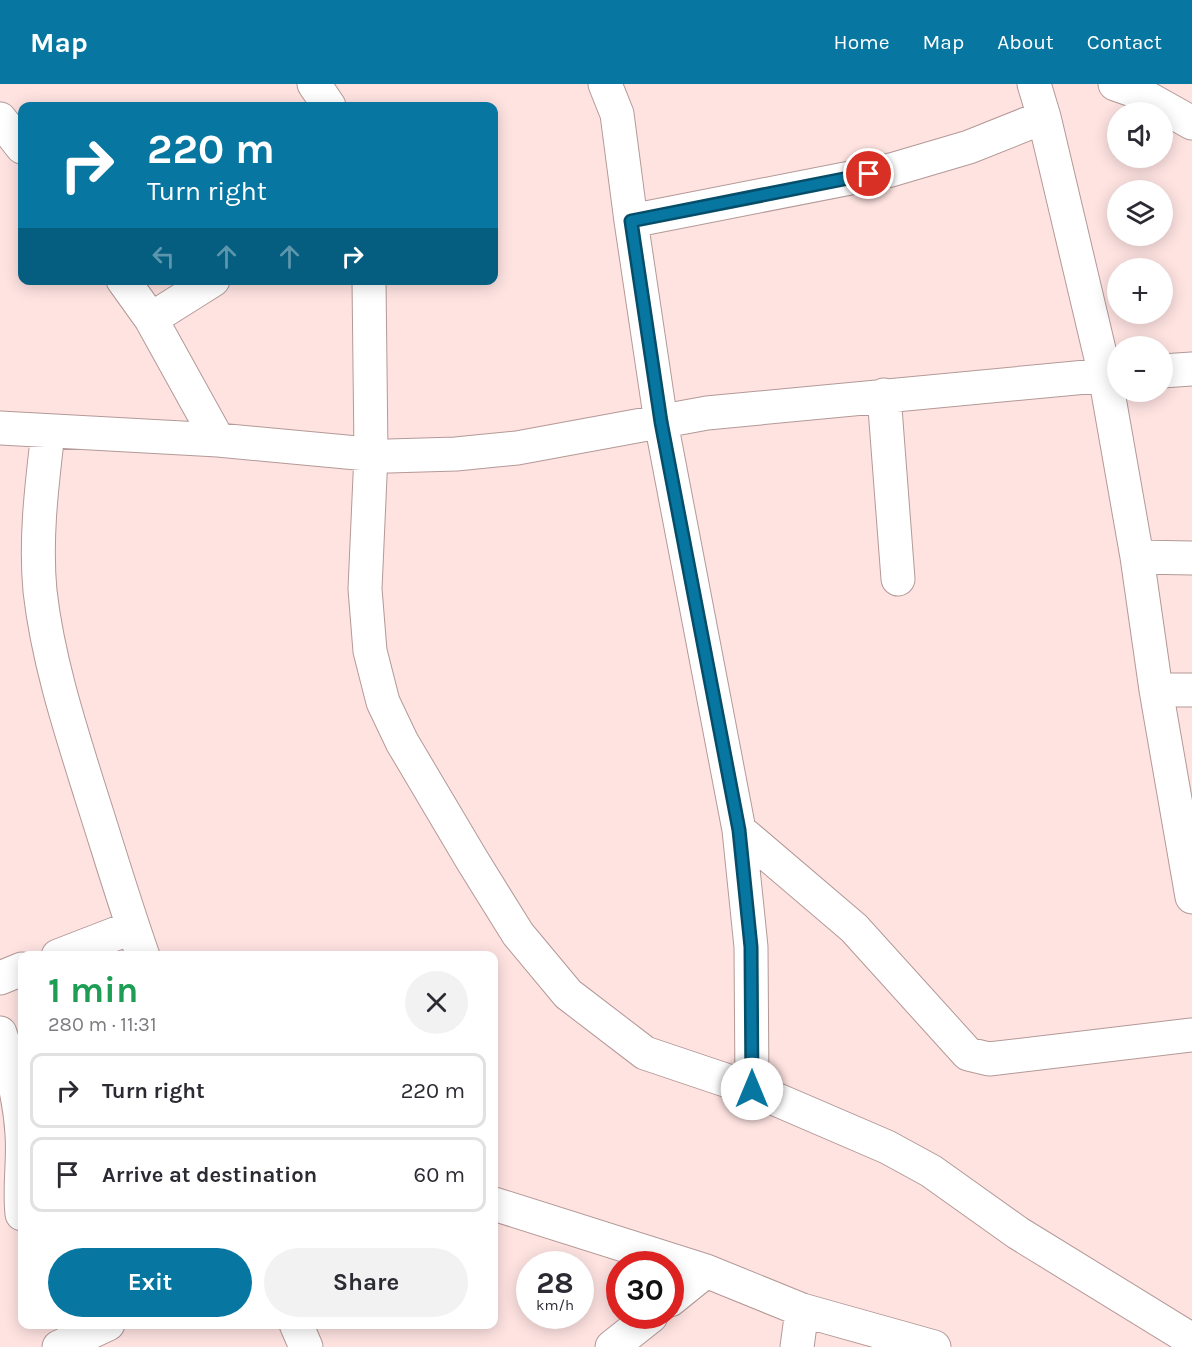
<!DOCTYPE html>
<meta charset="utf-8">
<style>
:root{--surface:#fff;--page:#f2f2f3;--text:#2b2b33;--muted:#7c7c81;--line:#e1e1e2;--accent:#0776a0}
body{margin:0;font-family:Karla,sans-serif;background:var(--page);color:var(--text);height:100vh;display:flex;flex-direction:column;font-size:22px;white-space:nowrap}
*{box-sizing:border-box;margin:0}
p{font-size:20px;color:var(--muted)}
.icon{flex:none;width:33px;height:33px;fill:none;stroke:currentColor;stroke-width:2;stroke-linecap:round;stroke-linejoin:round}
.map{position:relative;flex:1;overflow:hidden}
.side{position:absolute;left:18px;top:867px;width:480px;height:378px;display:flex;flex-direction:column;background:var(--surface);border-radius:12px;box-shadow:0 3px 15px #0003}
.side>*{flex:none}
.banner{position:absolute;left:18px;top:18px;width:480px;height:183px;border-radius:12px;box-shadow:0 3px 15px #0003;background:#0776a0;color:#fff;overflow:hidden}
.controls{position:absolute;left:1107px;top:18px;display:grid;gap:12px}
.controls a{display:grid;place-items:center;width:66px;height:66px;border-radius:50%;background:var(--surface);box-shadow:0 3px 15px #0003;font-size:30px}
.speed{position:absolute;left:516px;top:1167px;display:flex;gap:12px;font-size:30px;font-weight:700;text-align:center}
.speed>*{display:grid;place-content:center;width:78px;height:78px;border-radius:50%;background:var(--surface);box-shadow:0 3px 15px #0003;line-height:1}
.speed small{font-size:15px;font-weight:400}
.speed .limit{border:9px solid #d22;background:#fff;color:#111}
.pin{position:absolute;display:grid;place-items:center;width:51px;height:51px;color:#fff;margin:-26px;border:3px solid #fff;border-radius:50%;box-shadow:0 2px 6px #0007}
.me{position:absolute;width:66px;margin:-33px;rotate:0deg;stroke-linejoin:round;filter:drop-shadow(0 0 4px #0008)}
.turn{display:flex;align-items:center;gap:21px;height:126px;padding:0 30px;font-size:27px}
.turn .icon{width:78px;height:78px;stroke-width:2.5}
.turn b{display:block;font-size:42px;line-height:51px}
.lanes{display:flex;align-items:center;height:57px;padding:0 30px;background:#0003;justify-content:center;gap:30px;direction:ltr}
.lanes .off{opacity:.35}
.round{display:grid;place-items:center;flex:none;width:63px;height:63px;border-radius:32px;background:var(--page)}
.summary{display:flex;align-items:center;justify-content:space-between;height:102px;padding:0 30px}
h1{font-size:36px;font-weight:700;line-height:45px;color:#1e9e55}
.action{display:flex;gap:12px;margin-top:auto;padding:12px 30px}
.action a{flex:1;height:69px;border-radius:36px;background:var(--accent);color:#fff;font-size:24px;font-weight:700;line-height:69px;text-align:center}
.action a+a{background:var(--page);color:var(--text)}
ul{padding:0;list-style:none}
li{display:flex;align-items:center;gap:18px;height:75px;margin:0 12px 9px;padding:0 18px;border:3px solid var(--line);border-radius:12px}
li div{flex:1}
li b{display:block;font-size:22px}
li em{font-style:normal}
header{display:flex;align-items:center;gap:36px;box-sizing:border-box;height:84px;padding:0 30px;background:var(--accent);color:#fff}
header strong{font-size:28px}
nav{display:flex;gap:33px;margin-inline-start:auto;font-size:21px}
.map>svg:first-child{display:block}
.lines{fill:none;stroke-linecap:round;stroke-linejoin:round}
.minor-casing{stroke:#b39997;stroke-width:35}
.minor{stroke:#fff;stroke-width:33}
.route-casing{stroke:#054d68;stroke-width:15}
.route{stroke:#0776a0;stroke-width:10}
</style>
<header>
<strong>Map</strong>
<nav><a>Home</a><a>Map</a><a>About</a><a>Contact</a></nav>
</header>
<div class="map">
<svg width="1192" height="1263" viewBox="0 0 1192 1263">
<rect width="100%" height="100%" fill="#fee3e1"/>
<g class="lines">
<g class="minor-casing">
<path id="minor" d="M314,0L329,22
M605,0L617,30L631,137L661,338L739,746L751,863L752,1005
M1034,0L1044,33L1105,291L1137,473L1156,606L1192,813
M1115,0L1135,7L1192,39
M0,35L22,63
M631,137L891,86L969,63L1044,33
M123,196L151,235L218,356
M369,196L371,370L365,505L370,567L383,618L402,658L472,776L518,850L568,910L645,969L752,1005L887,1063L931,1087L1018,1149L1192,1256
M151,235L213,196
M1162,287L1192,285
M884,311L898,495
M0,344L218,356L389,372L456,370L517,364L707,329L1118,290
M48,348C42,400 35,454 40,507C48,577 70,644 91,711C108,764 124,818 143,872
M1137,473L1192,474
M1156,606H1192
M739,746L854,844L968,970L989,975L1192,951
M58,872L133,843
M0,894L22,885
M0,949C11,981 20,1015 22,1050C24,1077 19,1103 22,1130
M494,1120L706,1187L802,1226L934,1263
M670,1216L706,1187
M296,1240L306,1263
M59,1263L108,1240
M612,1263L651,1232
M797,1263L802,1226"/>
</g>
<use href="#minor" class="minor"/>
</g>
<g class="lines">
<g class="route-casing">
<path id="route" d="M752,1005L751,863L739,746L661,338L631,137L869,90"/>
</g>
<use href="#route" class="route"/>
</g>
</svg>
<div class="controls">
<a><svg class="icon" aria-label="sound" viewBox="0 0 24 24"><path d="M4 9h4l5-4v14l-5-4H4zM17 9q2 3 0 6"/></svg></a>
<a><svg class="icon" aria-label="layers" viewBox="0 0 24 24"><path d="M12 4l9 5-9 5-9-5zM3 14l9 5 9-5"/></svg></a>
<a>+</a>
<a>−</a>
</div>
<div class="speed"><div>28<small>km/h</small></div><div class="limit">30</div></div>
<div class="pin" style="left:869px;top:90px;background:#d93025"><svg class="icon" aria-label="arrive" viewBox="0 0 24 24"><path d="M6 21V4h12l-3 4 3 4H6"/></svg></div>
<svg class="me" style="left:752px;top:1005px" viewBox="-20 -20 40 40"><circle r="19" fill="#fff"/><path d="M0-13L10 11 0 6-10 11z" fill="#0776a0"/></svg>
<div class="banner">
<div class="turn"><svg class="icon" aria-label="right" viewBox="0 0 24 24"><path d="M7 20v-9h11M14 6l5 5-5 5"/></svg><div><b>220 m</b>Turn right</div></div>
<div class="lanes"><svg class="icon off" aria-label="left" viewBox="0 0 24 24"><path d="M17 20v-9H6M10 6l-5 5 5 5"/></svg><svg class="icon off" aria-label="ahead" viewBox="0 0 24 24"><path d="M12 20V5M6 11l6-6 6 6"/></svg><svg class="icon off" aria-label="ahead" viewBox="0 0 24 24"><path d="M12 20V5M6 11l6-6 6 6"/></svg><svg class="icon" aria-label="right" viewBox="0 0 24 24"><path d="M7 20v-9h11M14 6l5 5-5 5"/></svg></div>
</div>
<section class="side">
<div class="summary"><div><h1>1 min</h1><p>280 m · 11:31</p></div><a class="round"><svg class="icon" aria-label="close" viewBox="0 0 24 24"><path d="M6 6l12 12M18 6L6 18"/></svg></a></div>
<ul>
<li><svg class="icon" aria-label="right" viewBox="0 0 24 24"><path d="M7 20v-9h11M14 6l5 5-5 5"/></svg><div><b>Turn right</b></div><em>220 m</em></li>
<li><svg class="icon" aria-label="arrive" viewBox="0 0 24 24"><path d="M6 21V4h12l-3 4 3 4H6"/></svg><div><b>Arrive at destination</b></div><em>60 m</em></li>
</ul>
<div class="action"><a>Exit</a><a>Share</a></div>
</section>
</div>
